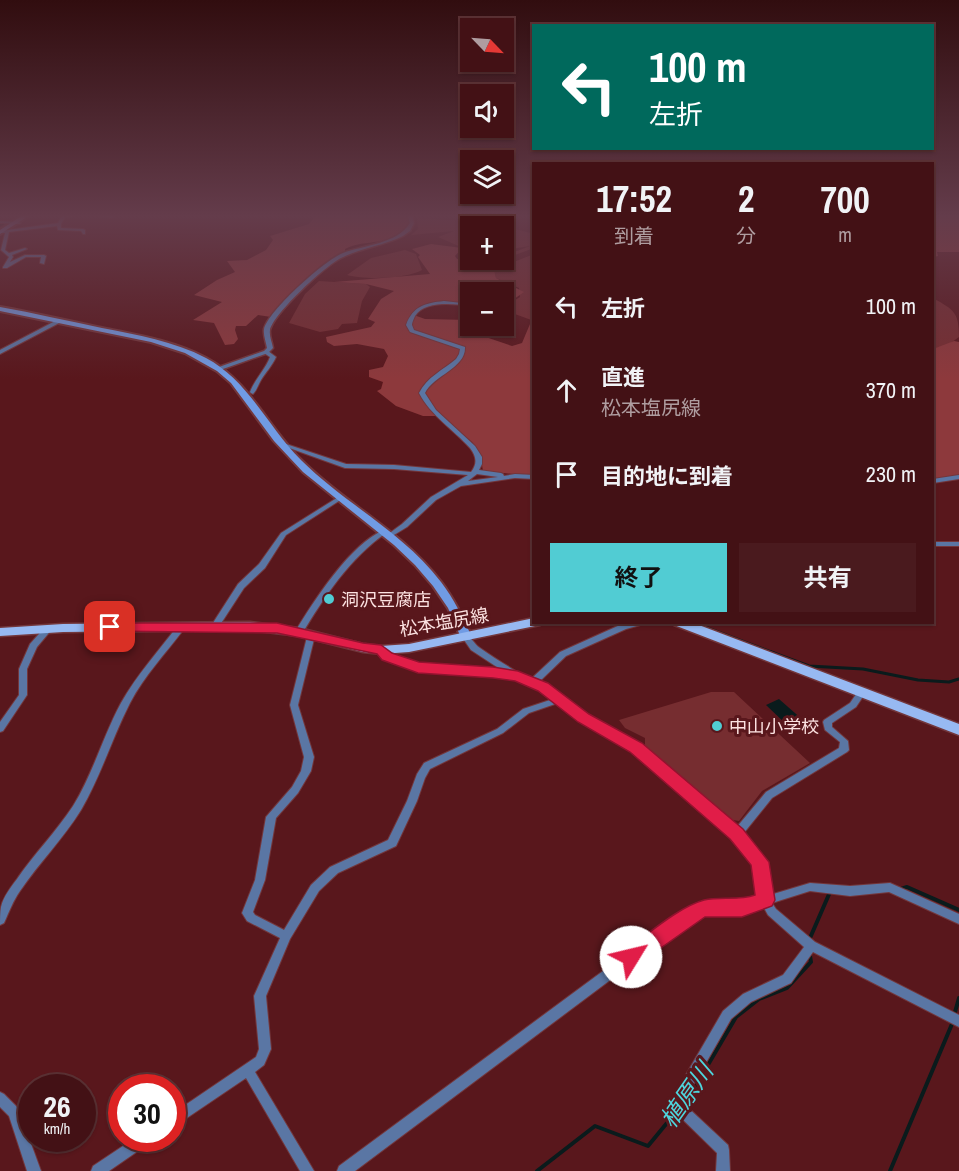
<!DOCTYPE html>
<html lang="ja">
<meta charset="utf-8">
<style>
:root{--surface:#431115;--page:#4a1a1e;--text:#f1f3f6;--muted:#af9da0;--line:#5b3134;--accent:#51ccd3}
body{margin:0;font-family:"Archivo Narrow","Noto Sans JP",sans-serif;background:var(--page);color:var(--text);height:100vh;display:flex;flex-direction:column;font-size:22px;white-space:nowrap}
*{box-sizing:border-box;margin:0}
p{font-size:20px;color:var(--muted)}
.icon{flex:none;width:33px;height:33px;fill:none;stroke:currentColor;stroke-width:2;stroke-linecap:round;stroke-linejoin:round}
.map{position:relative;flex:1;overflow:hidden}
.sheet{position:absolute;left:532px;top:162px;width:402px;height:462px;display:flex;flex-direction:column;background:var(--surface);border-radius:0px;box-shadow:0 2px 4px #0004,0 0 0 2px var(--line)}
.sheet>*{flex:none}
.top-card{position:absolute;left:532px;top:24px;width:402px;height:126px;border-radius:0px;box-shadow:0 2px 4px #0004,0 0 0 2px var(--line);background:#00695c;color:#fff;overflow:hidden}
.needle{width:39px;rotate:115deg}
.tools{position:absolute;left:460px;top:18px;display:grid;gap:12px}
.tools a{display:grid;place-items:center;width:54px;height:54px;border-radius:0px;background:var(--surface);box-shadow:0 2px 4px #0004,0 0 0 2px var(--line);font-size:30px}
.speed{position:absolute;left:18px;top:1074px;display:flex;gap:12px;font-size:30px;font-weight:700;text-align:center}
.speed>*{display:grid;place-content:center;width:78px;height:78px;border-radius:50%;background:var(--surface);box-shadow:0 2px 4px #0004,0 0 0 2px var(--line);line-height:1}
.speed small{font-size:15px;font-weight:400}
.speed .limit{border:9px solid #d22;background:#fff;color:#111}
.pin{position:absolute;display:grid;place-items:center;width:51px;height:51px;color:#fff;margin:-26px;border-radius:12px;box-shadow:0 3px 9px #0006}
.me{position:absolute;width:66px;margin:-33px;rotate:54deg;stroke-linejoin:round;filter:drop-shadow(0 0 4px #0008)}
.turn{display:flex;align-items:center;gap:21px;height:126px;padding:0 18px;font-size:27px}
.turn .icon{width:78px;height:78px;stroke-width:2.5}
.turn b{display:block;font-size:42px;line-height:51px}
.eta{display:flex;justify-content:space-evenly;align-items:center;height:102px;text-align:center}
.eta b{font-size:36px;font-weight:700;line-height:42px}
.cta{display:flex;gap:12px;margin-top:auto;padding:12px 18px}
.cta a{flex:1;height:69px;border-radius:0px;background:var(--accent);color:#111;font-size:24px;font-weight:700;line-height:69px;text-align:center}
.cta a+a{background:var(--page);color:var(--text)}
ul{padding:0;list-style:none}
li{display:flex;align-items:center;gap:18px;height:84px;padding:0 18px}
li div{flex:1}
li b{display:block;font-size:22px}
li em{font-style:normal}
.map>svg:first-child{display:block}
.green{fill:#762d30}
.forest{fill:#8d393c}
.water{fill:#0a1b1c}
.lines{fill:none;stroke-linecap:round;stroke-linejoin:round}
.stream-far3{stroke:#0a1b1c;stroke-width:1.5}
.stream-far2{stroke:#0a1b1c;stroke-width:2}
.stream-far1{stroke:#0a1b1c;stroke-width:3}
.stream{stroke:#0a1b1c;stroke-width:4}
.minor-casing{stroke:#73373c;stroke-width:2}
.tertiary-casing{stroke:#73373c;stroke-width:3}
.secondary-casing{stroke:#73373c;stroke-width:4}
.primary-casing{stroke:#73373c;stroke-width:3}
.minor{fill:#5a76a4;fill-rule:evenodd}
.tertiary{fill:#5a76a4;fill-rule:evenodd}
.secondary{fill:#709be4;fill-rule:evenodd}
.primary{fill:#97b9f2;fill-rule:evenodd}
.route{fill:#e11d48;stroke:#92132f;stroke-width:1.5}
.poi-dot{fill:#51ccd3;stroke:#59171c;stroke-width:2}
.labels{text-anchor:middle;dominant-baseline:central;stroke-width:6;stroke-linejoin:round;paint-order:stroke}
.poi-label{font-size:18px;fill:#fce2e1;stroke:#59171c;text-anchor:start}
.street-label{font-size:18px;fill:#fce2e1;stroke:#59171c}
.near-water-label{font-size:24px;font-style:italic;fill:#4ed5dd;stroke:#59171c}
</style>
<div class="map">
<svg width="959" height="1171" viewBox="0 0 959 1171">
<rect width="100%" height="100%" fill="#59171c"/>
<path class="green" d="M472,215H507L508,226L511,228L534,234V248L504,259V256L530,246L504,250V226H471V246L463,248L438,237L454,231L411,235L418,229L417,218L470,221Z
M405,250L416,254L422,270C406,279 365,280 347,275L371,258Z
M534,254V321L504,310V307L520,297L519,288L496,278L494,269L486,262L489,260H500L493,264L501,267Z
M319,281L366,284L370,287L362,301L357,323L342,324L338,329L320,332L289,323L305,294Z
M933,298C954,310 959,312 959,337L948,345L933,349Z
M711,692H734L810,763L762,791L739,821L733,820L645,747V738L625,728L619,720Z"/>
<path class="forest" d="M316,215H407L409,225C393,248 365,238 345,249V251L316,271L271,317L258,315L246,326H236L235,330L238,339L234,344L225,345L214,323L193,320L222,302L194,295L217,280L235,272L227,261L247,260L266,250L273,240L270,236L309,224Z
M933,215H959V252H937L938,256L933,257Z
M431,244L462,248L455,256L457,259L489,260L487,265L494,269L496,278L524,292L504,306V292H471V303L428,304L411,314L425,319L468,320V331L512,346L522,343L530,324H534V476L483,471L480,454L472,442L441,416H423L396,406L377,391L381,389L383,382L369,377V370L383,367L388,356L384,349L357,344L334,346L327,342L326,337L371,327L375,322L368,319L381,299L394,291L366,284L334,282L430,274L418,257L420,255L412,249Z
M954,341L959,342V476L933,479V349Z"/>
<path class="water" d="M779,699L804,721L790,728L766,705Z"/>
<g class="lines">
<path class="stream-far3" d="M0,225L4,224"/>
<path class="stream-far2" d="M693,622L775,653"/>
<path class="stream-far1" d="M771,652L809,666L863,669L918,680L949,682L959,679"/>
<path class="stream" d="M901,889L907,887L959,910
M810,938L830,892
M955,1012L959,998
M681,1105L692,1092L736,1017L759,999L787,988L811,962L810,956
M537,1171L595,1126L648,1146L676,1112
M890,1171L952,1024"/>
<g class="minor-casing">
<path id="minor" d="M62,215H81L65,217L61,224V228L83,229L85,230V234H83L81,231L58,230L57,226L9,232L5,250L9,253L25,248L27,249L12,255L13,257L10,262L25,255H44L46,256L44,264L40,263L41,257H26L7,268H3V267L9,257L1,250L5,233H0V231L58,223Z
M92,215H109L114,217L112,218Z
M0,221L19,222L21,223L19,224L0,223Z
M444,301L471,304V306C455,304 425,300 415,316C414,318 412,323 412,325L414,330L465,347C466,368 434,375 425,393L436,410L475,446L482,457V464L479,470L501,473L503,474L504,476L515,474L534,475V479L515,478L461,486L436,500L407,527L389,538L385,536L387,535L402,524L431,497L468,475L394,469L345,468L281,445L282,444H286L346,464L394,465L471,472C478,463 476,456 470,448C453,429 431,416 419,393C427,377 443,370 456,359L459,354L460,349L410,332L406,325C413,306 425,303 444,301ZM477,474L498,477L468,481Z
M59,319L62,321L61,322L0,354V350Z
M264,351H268L276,357C272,366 266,372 261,380C258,385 257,390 253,394L251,393L250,392C255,379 265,370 270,357L264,353Z
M959,475V479L933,483V479Z
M340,496L342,497L343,498L342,499L286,535L265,568L244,588L218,628H212L211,626L238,584L259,564L281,533Z
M384,530L387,532L386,533C350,558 324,597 302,634H296L295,632C313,602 351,543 384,530Z
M933,542H959V546H933Z
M630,622H645L644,624L626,629L566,656L539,682L546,685L586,716L639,746L736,828L766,792L839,748L840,742L825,730L823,722L824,720L850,703L859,690H865L866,692L856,707L832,723V727L848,741L849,750L847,752L772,798L743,834L765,863L770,895L810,883L850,886L890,883L959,914V924L889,892L850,896L810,891L772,903L776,909L815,942L959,1015V1027L813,952L791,983L751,1002L731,1019L683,1103L728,1145L729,1150L730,1171H716L717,1153L671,1108L669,1104L723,1011L743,994L783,975L804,947L768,915L763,906L742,913H706L702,914L653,948L355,1171H337L339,1166L645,940L694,908L702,905L706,903H742L760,898L755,864L734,837L633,750L580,720L558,703L529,713L503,733L430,769L425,778L417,801L396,846L338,873L319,891L290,939L266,996L271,1049L264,1065L255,1072L314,1171H300L246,1078L172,1128V1114L256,1057L259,1049L254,996L280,938L247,921L242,913L255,880L266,817L292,787L301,771L304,757L290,705L308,633L311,632L315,635L298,705L314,757L311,771L298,793L276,818L265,880L253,912L255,915L284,930L311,885L330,867L388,840L407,801L417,774L424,763L497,729L523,709L553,699L540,689L516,679L493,675L418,670L384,659L377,650L378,648H384L390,655L418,664L503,671L471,650L462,637L466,634C472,638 474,644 480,648C496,659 514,671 531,679L560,652L620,625Z
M181,624L185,627L184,629C166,653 144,676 130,703C112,738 101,776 81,810C63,839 39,863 20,891C13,901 9,912 4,923L0,925C0,919 0,912 1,907C3,897 11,887 17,879C34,854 56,832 73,806C93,774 103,736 121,703C137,674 159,651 178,625Z
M49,625L53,628L37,647L27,669V695L3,731L0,732V722L19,695V669L30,644L46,626Z
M0,1092L4,1094L18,1108L41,1171H27L9,1116L0,1107Z
M135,1138H153L151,1142L109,1171H91L93,1166Z"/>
</g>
<g class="tertiary-casing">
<path id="tertiary" d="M407,215H412L414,223L410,231L403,236C383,246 360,248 341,258C325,266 274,313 270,330C269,336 272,342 273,348L268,353L223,369H219V367L264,351L267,348C266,342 263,335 264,329C269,310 325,260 343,253C364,245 397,244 410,223Z"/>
</g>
<g class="secondary-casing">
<path id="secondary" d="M23,215H30L0,234V230Z
M0,307C34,313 68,321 102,328C137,335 174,341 206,358C248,380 268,427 301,460C345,504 403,532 441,582C454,599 463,618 472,637L470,640H462L448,608L433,586L415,565L394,545L303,472L274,441L231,383L217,371L185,353L151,342L0,311Z"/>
</g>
<g class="primary-casing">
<path id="primary" d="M534,618V622H542L540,625L409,652L381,654L363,652L299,636L250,630L63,632L0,636V628L63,624L250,622L299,628L363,644L381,646L409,644Z
M672,622H691L959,724V735L674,625Z"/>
</g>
<use href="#minor" class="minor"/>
<use href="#tertiary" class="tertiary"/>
<use href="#secondary" class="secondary"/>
<use href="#primary" class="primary"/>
</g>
<linearGradient id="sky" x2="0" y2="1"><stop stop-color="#310d0f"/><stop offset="0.57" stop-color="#643c4b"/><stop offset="1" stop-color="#643c4b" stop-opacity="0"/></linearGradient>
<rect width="959" height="379" fill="url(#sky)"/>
<path class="route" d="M110,623H277L363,643L381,645L392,653L419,662L493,667L518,671L548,683L589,714L642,743L743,829L769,862L775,900L772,906L742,917H705L638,964L631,966L624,964L621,957L624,951C646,936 678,907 704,900C720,896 738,901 755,895L751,865L730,839L630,752L578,722L538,691L515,681L493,678L418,673L382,660L377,654L277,633L105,631L103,627L105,624Z"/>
<g class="poi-dot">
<circle cx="329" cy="599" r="6"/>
<circle cx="717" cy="726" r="6"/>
</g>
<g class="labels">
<g class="poi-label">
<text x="341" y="599">洞沢豆腐店</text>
<text x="729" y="726">中山小学校</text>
</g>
<g class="street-label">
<text transform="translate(444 622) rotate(-10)">松本塩尻線</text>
</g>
<g class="near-water-label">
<text transform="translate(686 1095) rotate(-55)">植原川</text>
</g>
</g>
</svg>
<div class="tools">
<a><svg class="needle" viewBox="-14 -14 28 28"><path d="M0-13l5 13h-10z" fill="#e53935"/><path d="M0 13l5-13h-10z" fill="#af9da0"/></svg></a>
<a><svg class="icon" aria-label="sound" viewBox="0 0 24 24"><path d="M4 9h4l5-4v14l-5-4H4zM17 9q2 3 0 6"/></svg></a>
<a><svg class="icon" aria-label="layers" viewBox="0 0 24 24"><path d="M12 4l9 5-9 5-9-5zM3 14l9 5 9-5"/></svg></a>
<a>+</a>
<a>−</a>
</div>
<div class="speed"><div>26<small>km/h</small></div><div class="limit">30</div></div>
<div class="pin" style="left:110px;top:627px;background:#d93025"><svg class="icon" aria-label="arrive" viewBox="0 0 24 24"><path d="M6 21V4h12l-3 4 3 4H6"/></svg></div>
<svg class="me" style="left:631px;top:957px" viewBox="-20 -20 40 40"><circle r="19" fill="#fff"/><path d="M0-13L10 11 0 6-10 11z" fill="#e11d48"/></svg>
<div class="top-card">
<div class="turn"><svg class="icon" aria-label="left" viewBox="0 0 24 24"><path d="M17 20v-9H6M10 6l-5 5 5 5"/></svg><div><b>100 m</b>左折</div></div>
</div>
<section class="sheet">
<div class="eta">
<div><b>17:52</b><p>到着</p></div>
<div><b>2</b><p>分</p></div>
<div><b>700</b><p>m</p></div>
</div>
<ul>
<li><svg class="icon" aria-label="left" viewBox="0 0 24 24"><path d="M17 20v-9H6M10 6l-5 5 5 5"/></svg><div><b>左折</b></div><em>100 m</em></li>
<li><svg class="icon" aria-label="ahead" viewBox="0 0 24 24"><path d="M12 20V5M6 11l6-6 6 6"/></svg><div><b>直進</b><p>松本塩尻線</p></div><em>370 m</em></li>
<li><svg class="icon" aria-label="arrive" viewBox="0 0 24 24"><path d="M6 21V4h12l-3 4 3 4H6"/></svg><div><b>目的地に到着</b></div><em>230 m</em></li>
</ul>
<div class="cta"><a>終了</a><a>共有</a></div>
</section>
</div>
